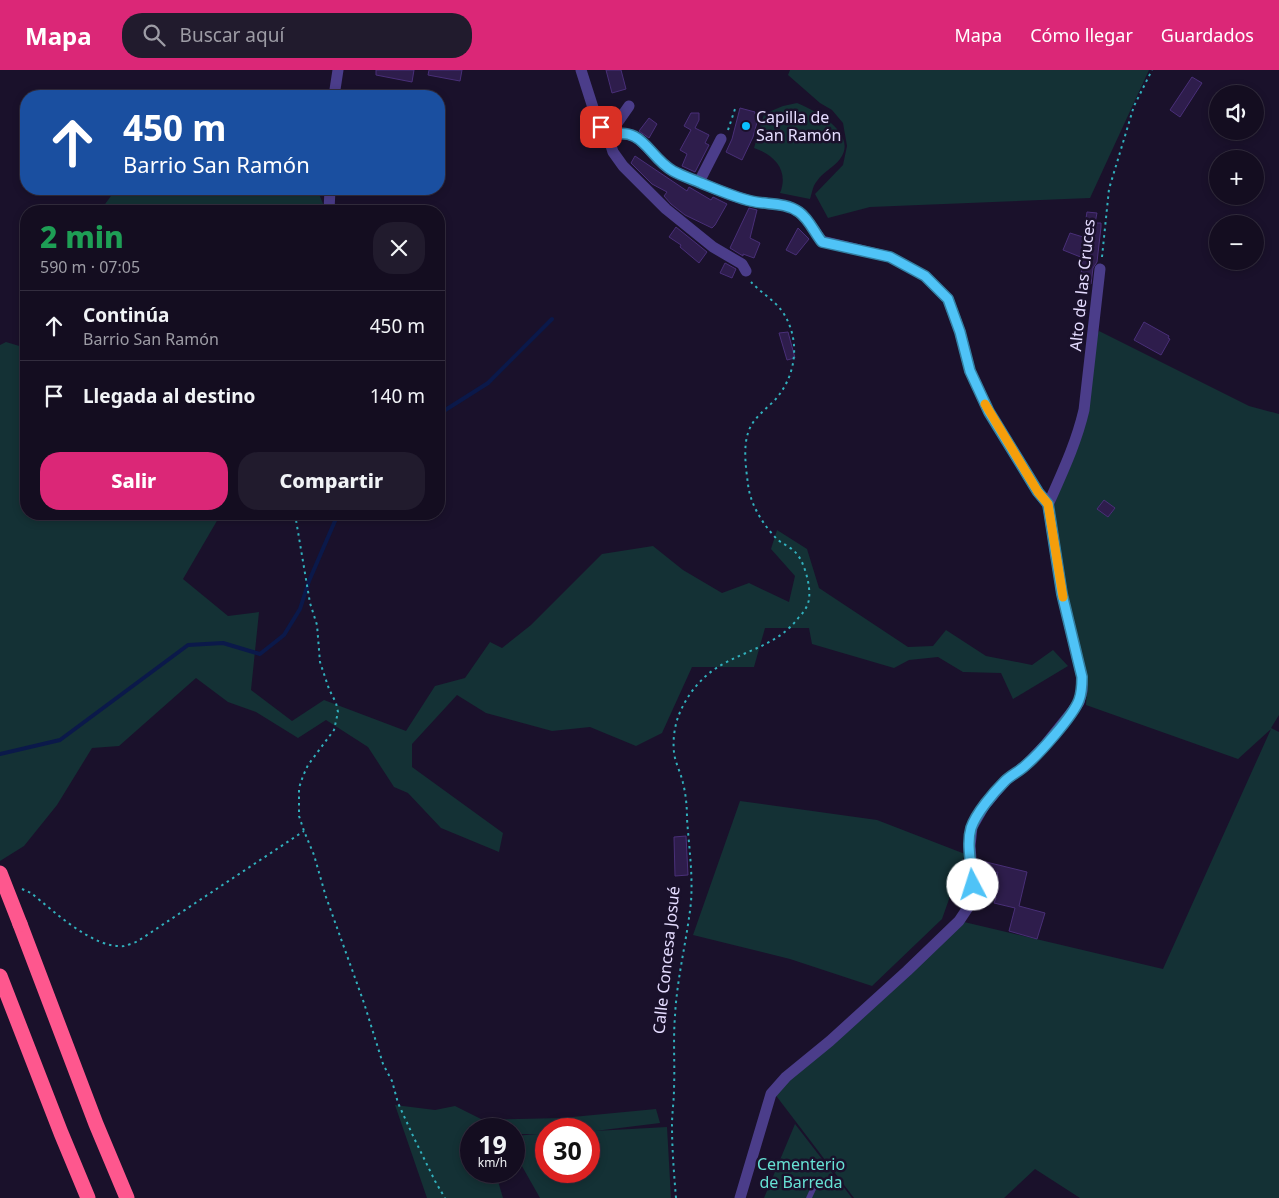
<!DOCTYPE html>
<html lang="es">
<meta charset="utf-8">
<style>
:root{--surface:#140d20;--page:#211b2d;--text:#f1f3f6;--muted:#9d9ca5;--line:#332d3e;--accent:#db2777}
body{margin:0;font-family:"Noto Sans",sans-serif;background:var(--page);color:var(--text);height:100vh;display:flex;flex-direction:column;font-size:19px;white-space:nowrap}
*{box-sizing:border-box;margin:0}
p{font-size:16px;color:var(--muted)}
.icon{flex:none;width:28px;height:28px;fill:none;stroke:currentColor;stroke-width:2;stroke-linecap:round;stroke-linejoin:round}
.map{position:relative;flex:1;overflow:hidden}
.side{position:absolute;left:20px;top:135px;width:425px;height:315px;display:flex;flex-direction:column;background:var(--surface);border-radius:20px;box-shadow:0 2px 8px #0003,0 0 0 1px var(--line)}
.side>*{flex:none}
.top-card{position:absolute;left:20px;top:20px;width:425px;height:105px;border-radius:20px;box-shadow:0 2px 8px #0003,0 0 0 1px var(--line);background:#1a4fa0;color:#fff;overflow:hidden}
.buttons{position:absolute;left:1209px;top:15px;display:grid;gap:10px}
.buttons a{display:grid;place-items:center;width:55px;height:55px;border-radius:50%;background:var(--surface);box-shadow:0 2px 8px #0003,0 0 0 1px var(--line);font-size:25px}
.speed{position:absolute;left:460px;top:1048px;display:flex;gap:10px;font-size:25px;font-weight:700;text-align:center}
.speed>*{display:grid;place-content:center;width:65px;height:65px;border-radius:50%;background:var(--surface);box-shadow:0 2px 8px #0003,0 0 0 1px var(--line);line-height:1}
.speed small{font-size:12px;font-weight:400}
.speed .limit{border:8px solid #d22;background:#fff;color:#111}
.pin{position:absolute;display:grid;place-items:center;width:42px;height:42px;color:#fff;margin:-21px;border-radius:10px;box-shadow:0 2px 8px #0006}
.me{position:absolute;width:55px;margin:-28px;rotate:355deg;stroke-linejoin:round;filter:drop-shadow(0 0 4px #0008)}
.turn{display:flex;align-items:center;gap:18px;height:105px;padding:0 20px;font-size:22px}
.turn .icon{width:65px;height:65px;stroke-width:2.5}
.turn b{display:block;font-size:35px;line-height:42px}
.round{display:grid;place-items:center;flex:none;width:52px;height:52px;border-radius:20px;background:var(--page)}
.overview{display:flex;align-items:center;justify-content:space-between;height:85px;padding:0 20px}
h1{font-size:30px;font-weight:800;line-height:38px;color:#1e9e55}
.cta{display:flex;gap:10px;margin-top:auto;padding:10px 20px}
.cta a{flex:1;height:58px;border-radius:20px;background:var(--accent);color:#fff;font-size:20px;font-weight:800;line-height:58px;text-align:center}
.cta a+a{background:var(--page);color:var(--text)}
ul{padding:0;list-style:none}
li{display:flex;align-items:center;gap:15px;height:70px;padding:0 20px;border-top:1px solid var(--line)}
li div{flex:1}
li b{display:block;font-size:19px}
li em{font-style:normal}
header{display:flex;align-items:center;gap:30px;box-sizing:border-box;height:70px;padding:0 25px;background:var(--accent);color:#fff}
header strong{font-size:24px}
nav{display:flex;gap:28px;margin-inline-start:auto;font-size:18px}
.search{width:350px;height:45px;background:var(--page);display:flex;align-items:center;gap:12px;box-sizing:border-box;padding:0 18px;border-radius:20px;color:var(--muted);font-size:19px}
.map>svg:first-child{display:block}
.green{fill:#143135;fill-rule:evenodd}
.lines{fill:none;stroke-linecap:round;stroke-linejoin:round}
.stream{stroke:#0b194a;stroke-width:4}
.building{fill:#2e1d4c;stroke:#492f78}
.path{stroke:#31b0bd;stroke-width:2;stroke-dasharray:2.5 4;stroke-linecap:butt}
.service{stroke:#4b3d8a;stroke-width:5.5}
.minor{stroke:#4b3d8a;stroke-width:11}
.motorway{stroke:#fe578e;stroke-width:15}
.motorway-bridge{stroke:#fe578e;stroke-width:15}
.route-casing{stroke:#337fa1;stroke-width:12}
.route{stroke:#4fc3f7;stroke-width:9}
.slow{stroke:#f59e0b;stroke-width:9}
.poi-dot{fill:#09c0fe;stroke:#1a112b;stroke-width:2}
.labels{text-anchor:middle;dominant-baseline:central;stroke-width:5;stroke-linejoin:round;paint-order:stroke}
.poi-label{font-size:16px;fill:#e5dcff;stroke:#1a112b;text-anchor:start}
.street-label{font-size:16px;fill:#e5dcff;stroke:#1a112b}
.park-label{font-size:16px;fill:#66e1d4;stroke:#1a112b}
</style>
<header>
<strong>Mapa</strong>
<div class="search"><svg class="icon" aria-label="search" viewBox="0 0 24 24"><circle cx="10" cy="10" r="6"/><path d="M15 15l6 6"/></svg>Buscar aquí</div>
<nav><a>Mapa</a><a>Cómo llegar</a><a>Guardados</a></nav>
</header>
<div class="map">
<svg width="1279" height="1128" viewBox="0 0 1279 1128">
<rect width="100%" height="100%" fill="#1a112b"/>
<path class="green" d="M790,0H1149L1090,128L870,137L828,148L815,124L843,95L847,76L843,53L832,40L820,33L788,5Z
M797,33C815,40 859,64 840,89C833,98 823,102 817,111C813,115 812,123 810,129L780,123C789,101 775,85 754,78L764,44L783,36Z
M116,119H317L326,141H100Z
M1099,261L1249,336L1279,344V645L1271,658L1279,662V1128H1080L1035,1099L1004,1128H854L774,1023L964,852L1163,899L1271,659L1238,689L1086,635L1087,616L1073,559L1058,474L1054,436L1060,417L1096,268Z
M6,272L26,278V444H217L218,449L183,509L228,546L259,542L251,620L292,651L324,630L406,661L435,616L465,608L490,572L502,578L531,555L602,484L653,476L683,500L722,523L749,513L789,532L795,506L771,479L777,460L807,479L819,518L908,577L933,576L946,560L986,586L1032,595L1053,580L1068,596L1013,629L1001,603L963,602L938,587L909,590L894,598L812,574L809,558H765L754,597H692L662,663L636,676L590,657L552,661L486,643L457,625L412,674V697L503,763L499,782L441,758L408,723L394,717L368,677L326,650L298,668L256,642L228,632L196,608L119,676L92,678L57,735L24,776L0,791V275Z
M740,731L877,750L965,784L942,849L872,916L790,889L693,865Z
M395,1035L435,1040L455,1036L483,1050L562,1048L656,1039L660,1053L595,1061L667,1057L671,1128H540L514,1082V1066L538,1064H514V1059H471V1101H495L503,1128H427ZM546,1059H589V1101H546Z
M795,1054L852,1128H764Z"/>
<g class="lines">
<path class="stream" d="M439,344L488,313L552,249
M0,684L60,670L188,575L223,573L260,584L284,565L300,539L309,511L338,444"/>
</g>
<path class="building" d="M376,0H414L412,12L376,5Z
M429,0H462L460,11L428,5Z
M606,0H621L626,19L612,23Z
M1192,7L1202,13L1180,47L1170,40Z
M740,38L755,42V44L759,45L753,67L742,90L726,82L732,69Z
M691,43H699V50L695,58L709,65L705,73L709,75L695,102L682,96L687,84L680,80L691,60L684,56Z
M649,48L657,54L649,68L639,61Z
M635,86L687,121L689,117L711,130L713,127L727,134L715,155L712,158L685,145L671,134L664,126L667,122L652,114L631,93Z
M749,138L757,140L750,168L760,173L754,188L743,184V186L730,178Z
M1087,142L1097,143L1095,153H1101V157L1097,192L1093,198L1091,214L1080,213L1083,188L1063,180L1070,163L1083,167Z
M676,157L707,182L699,193L680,177L681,175L669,167Z
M798,158L809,169L796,185L786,180Z
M725,193L736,199L732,208L720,203Z
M1144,252L1169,266L1168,268L1170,269L1161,285L1134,270Z
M788,262L795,288L787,290L779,263Z
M1104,430L1115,438L1108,447L1097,439Z
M686,766L688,805L675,806L674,767Z
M982,791L1027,802L1019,836L1045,843L1037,869L1009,861L1015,838L994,833L996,828L992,827L998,802L983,804Z"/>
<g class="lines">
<path class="path" d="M728,60L736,36
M1102,187L1109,119L1134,36L1152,0
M295,444L310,533L317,555L320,592L329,619L336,633L338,642L334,660L308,695L303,706L299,718V746L304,761L314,785L326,827L364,933L383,994L392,1011L398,1033L414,1068L435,1111L445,1128
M22,819L31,823C54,841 93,879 124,876C128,875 134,873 138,871L304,761
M676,1128C674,1104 672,1079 672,1055C672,1043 674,1031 674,1019C675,994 673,970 675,946C677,907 687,870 691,832C693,804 689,777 687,749C687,737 686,725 683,713C681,704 677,696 675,688C672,675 674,659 678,647C685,629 696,613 712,601C741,580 776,578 799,547C804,542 808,536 809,529C811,516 804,489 794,481C789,476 782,474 777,469C763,455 750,434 748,414C746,399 743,378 748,363C752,349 764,341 774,331C796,307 801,272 784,244C776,231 761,223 751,212"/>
<path class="service" d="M809,1128L814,1117"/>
<path class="minor" d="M581,0L596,47L608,66L613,82L623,96L666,139L713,177L742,194L746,201
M334,26L338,0
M614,64L615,56L629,36
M608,66C643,54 648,88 673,101C682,106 692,109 701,113C718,120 733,127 751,131C767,135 785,132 799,142C809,149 814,162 822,171L890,187L925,206L948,229L960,262L970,301L989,342L1038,422L1048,435L1062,524L1082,607V621L1079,632L1071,643L1046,674L1026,695L1005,711L984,736L972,757L970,776L973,815L969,836L959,851L907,901L830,971L786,1007L771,1024L740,1128
M699,112L721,69
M329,141L330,119
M1048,435C1062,403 1076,374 1084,340L1100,199"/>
<path class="motorway" d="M20,854L96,1054L127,1128
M0,906L61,1063L88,1128"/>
<path class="motorway-bridge" d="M0,803L20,854"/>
</g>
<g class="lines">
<g class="route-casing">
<path id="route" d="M601,57L608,66C643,54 648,87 673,101C682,106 692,109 701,113C718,120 734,127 751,131C767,135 785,132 799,142C809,149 814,162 822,172L890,187L925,206L948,229L960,262L970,301L989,342L1038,422L1048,434L1062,524L1082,607C1082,615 1082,622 1079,630C1073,646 1040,683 1026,695C1020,701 1011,705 1005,711C994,722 976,743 971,758C966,775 972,797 973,815"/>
</g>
<use href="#route" class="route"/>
<path class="slow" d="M985,334L1038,422L1048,434L1063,527"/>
</g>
<circle class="poi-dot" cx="746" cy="56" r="5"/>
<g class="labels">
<g class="poi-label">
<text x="756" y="47">Capilla de<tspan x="756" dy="18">San Ramón</tspan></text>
</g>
<g class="street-label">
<text transform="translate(1082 215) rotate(-84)">Alto de las Cruces</text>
<text transform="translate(666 890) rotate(-84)">Calle Concesa Josué</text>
</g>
<g class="park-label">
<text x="801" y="1094">Cementerio<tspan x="801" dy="18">de Barreda</tspan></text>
</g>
</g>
</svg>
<div class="buttons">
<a><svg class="icon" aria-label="sound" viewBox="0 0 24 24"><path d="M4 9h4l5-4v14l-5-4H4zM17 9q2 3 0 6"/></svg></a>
<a>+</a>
<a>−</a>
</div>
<div class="speed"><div>19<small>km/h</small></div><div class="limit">30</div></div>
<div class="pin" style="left:601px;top:57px;background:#d93025"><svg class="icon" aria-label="arrive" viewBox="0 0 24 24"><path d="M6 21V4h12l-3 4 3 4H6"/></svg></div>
<svg class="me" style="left:973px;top:815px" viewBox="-20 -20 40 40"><circle r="19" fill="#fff"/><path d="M0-13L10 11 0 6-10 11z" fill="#4fc3f7"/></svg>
<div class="top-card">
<div class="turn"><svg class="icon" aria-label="ahead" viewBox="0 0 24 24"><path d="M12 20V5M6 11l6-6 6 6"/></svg><div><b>450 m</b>Barrio San Ramón</div></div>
</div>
<section class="side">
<div class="overview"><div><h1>2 min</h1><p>590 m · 07:05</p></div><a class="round"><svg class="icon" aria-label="close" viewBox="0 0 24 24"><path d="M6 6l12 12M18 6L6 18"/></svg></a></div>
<ul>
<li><svg class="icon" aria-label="ahead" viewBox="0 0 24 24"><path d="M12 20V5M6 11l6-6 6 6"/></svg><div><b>Continúa</b><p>Barrio San Ramón</p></div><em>450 m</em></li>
<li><svg class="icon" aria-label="arrive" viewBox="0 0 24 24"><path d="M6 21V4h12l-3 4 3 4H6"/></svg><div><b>Llegada al destino</b></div><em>140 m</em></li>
</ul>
<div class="cta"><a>Salir</a><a>Compartir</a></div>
</section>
</div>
